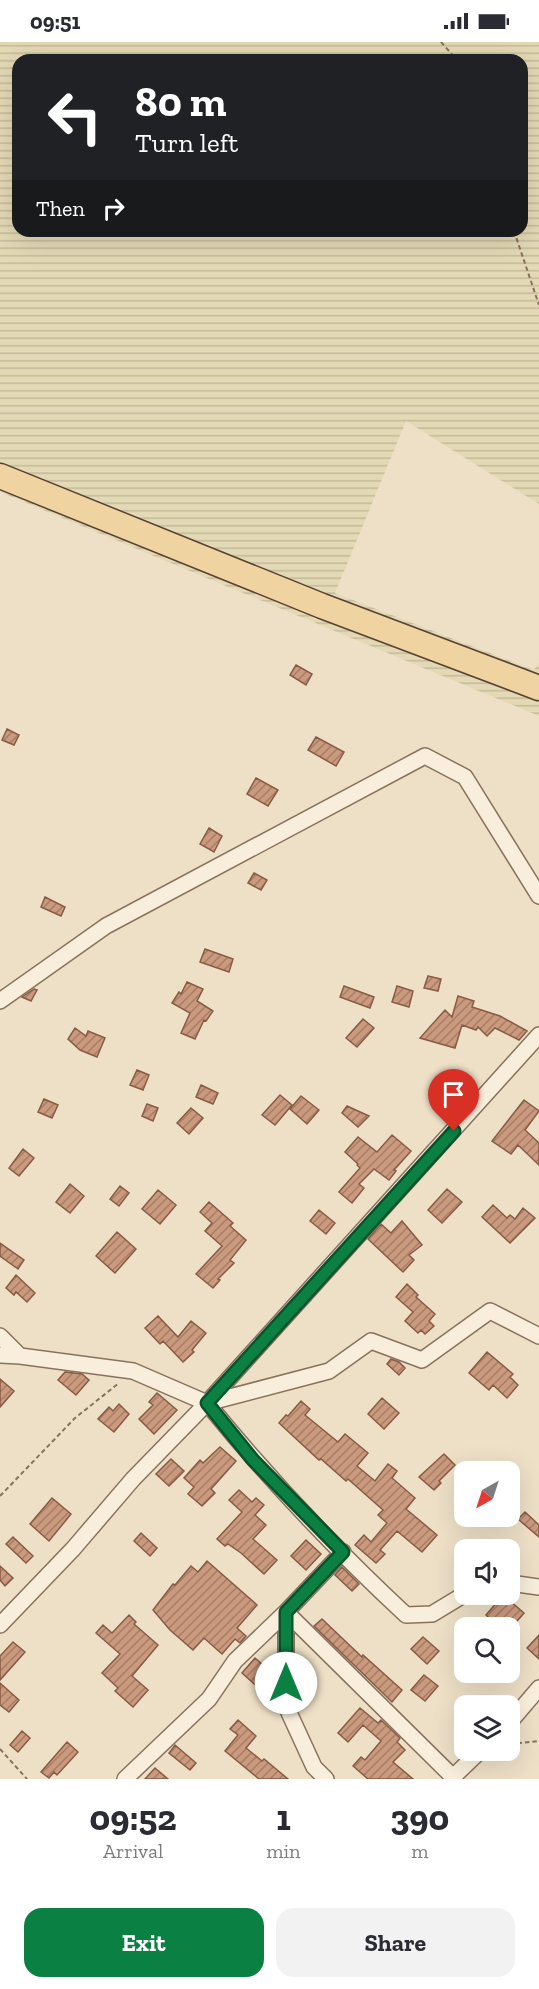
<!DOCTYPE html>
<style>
:root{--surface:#fff;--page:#f2f2f3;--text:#2b2b33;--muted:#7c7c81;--accent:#0b8043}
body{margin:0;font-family:"Zilla Slab",serif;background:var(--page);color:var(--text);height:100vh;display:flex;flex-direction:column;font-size:22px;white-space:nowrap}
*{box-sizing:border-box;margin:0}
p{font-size:20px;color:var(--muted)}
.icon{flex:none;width:33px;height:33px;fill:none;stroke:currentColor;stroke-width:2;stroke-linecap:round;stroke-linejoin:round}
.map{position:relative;height:1737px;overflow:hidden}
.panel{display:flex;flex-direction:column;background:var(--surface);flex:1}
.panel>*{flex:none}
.top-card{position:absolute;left:12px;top:12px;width:516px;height:183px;border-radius:18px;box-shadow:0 6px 24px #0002;background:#202124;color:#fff;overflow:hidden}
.needle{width:39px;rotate:219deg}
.fabs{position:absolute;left:454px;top:1419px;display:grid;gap:12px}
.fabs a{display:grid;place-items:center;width:66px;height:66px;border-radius:12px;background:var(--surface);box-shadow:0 6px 24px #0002;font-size:30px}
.pin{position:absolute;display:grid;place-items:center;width:51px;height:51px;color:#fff;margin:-62px -26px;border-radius:50% 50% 50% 0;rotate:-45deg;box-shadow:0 0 6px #0007}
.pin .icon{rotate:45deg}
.me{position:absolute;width:66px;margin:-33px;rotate:0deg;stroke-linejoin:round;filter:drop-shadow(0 0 4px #0008)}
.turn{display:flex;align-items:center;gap:21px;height:126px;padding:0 24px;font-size:27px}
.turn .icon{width:78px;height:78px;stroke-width:2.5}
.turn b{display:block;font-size:42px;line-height:51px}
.then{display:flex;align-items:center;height:57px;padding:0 24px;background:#0003;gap:12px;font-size:22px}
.eta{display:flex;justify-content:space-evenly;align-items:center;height:102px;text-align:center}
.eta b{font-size:36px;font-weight:700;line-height:42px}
.cta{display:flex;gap:12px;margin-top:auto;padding:12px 24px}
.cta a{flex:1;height:69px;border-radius:18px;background:var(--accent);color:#fff;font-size:24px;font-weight:700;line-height:69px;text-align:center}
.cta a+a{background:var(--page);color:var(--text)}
.status{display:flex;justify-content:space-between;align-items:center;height:42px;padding:0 30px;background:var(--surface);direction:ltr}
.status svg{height:16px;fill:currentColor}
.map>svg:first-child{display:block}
.farmland{fill:url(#farmland-rules);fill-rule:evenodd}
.building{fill:url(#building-hatch);stroke:#885b43;stroke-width:1.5}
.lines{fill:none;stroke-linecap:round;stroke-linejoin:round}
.minor-casing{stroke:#89725d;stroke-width:18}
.primary-casing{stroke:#574131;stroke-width:27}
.path{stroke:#89725d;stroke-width:2;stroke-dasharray:4.5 3;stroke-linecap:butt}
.minor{stroke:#f8eedb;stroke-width:15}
.primary{stroke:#efd3a1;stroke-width:24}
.route-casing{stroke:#07532c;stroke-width:15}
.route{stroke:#0b8043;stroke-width:10}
</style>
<div class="status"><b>09:51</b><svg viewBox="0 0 49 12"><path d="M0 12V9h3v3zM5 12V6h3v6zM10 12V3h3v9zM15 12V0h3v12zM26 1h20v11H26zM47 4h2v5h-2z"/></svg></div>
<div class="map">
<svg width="539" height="1737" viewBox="0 0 539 1737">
<defs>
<pattern id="farmland-rules" width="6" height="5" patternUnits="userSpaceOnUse" patternTransform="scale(1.5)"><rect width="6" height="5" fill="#e3d9b5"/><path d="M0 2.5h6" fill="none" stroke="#c4ba9b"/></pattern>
<pattern id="building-hatch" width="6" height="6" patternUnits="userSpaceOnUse" patternTransform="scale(1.5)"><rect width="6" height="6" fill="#cb9a7e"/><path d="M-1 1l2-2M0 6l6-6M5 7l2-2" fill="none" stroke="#a67e67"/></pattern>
</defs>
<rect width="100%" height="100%" fill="#eee0c7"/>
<path class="farmland" d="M0,0H539V462L406,379L335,551L534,628L539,620V674L0,450ZM18,18H522V189H18Z"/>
<path class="building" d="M296,623L312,632L306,643L290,633Z
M7,687L19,693L14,703L2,698Z
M316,695L344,710L336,724L308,708Z
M256,736L278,748L268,764L247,752Z
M209,786L222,794L214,810L200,802Z
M254,831L267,838L261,848L248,841Z
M45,855L65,865L61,874L41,865Z
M205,907L233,917L229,930L200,920Z
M428,934L441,937L438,949L424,946Z
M187,940L203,947L197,959L213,969L206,979L204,978L195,997L181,991L190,971L172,961L179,950L181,952Z
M344,944L374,955L370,966L340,955Z
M397,944L413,949L409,965L392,960Z
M34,947L37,948L31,959L22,955Z
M458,954L474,959L472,965L500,974L527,989L519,998L495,986L487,994L478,985L476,988L462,983L455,1006L420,996L445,968L452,975Z
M363,977L374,986L357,1005L346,996Z
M75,986L86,994L88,989L105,996L97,1015L80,1008L68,997Z
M137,1028L149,1033L143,1048L130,1043Z
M201,1043L218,1051L213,1062L196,1055Z
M280,1053L292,1063L275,1083L262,1073Z
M301,1054L319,1068L307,1082L290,1067Z
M44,1057L58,1063L52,1076L38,1070Z
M524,1058L539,1069L525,1088L539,1101V1123L518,1103L511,1112L492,1099Z
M147,1062L158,1066L153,1079L142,1074Z
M347,1064L369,1074L358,1085L342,1071Z
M191,1066L203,1076L189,1092L177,1081Z
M392,1093L411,1109L394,1128L396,1129L389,1138L374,1127L359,1142L364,1146L352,1161L339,1150L360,1126L357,1123L358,1122L345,1110L358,1095L377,1110Z
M23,1107L34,1116L19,1134L9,1126Z
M70,1142L84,1154L70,1171L56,1160Z
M120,1144L129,1151L119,1164L110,1157Z
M447,1147L462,1160L442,1181L428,1168Z
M158,1148L176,1163L160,1182L142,1167Z
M209,1160L233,1181L230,1184L246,1198L230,1218L234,1221L218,1237L220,1238L213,1246L196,1232L222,1204L205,1189L212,1181L200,1170Z
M493,1163L507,1176L510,1173L515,1177L523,1166L535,1176L510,1201L482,1175Z
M319,1168L335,1181L326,1192L310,1179Z
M402,1179L422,1203L409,1213L414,1218L403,1230L368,1197L381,1182L391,1191Z
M117,1190L136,1207L115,1231L96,1214Z
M0,1201L24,1218L18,1227L0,1214Z
M16,1233L35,1251L27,1260L16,1250L14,1253L6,1246Z
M407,1242L418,1253L416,1255L435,1272L429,1279L434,1284L425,1292L421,1288L418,1291L405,1279L413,1270L396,1255Z
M158,1274L178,1295L191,1279L206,1291L192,1308L194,1310L183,1320L163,1299L160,1302L145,1286Z
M487,1310L513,1332L510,1335L518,1343L507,1356L493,1343L489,1348L469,1331Z
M391,1317L399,1320L405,1326L399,1333L387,1322Z
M65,1330L82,1332L89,1338L76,1353L58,1338Z
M0,1337L14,1349L0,1365Z
M157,1351L177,1368L154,1392L139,1377L153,1363L149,1360Z
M382,1356L399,1371L384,1387L368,1372Z
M301,1359L310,1367L305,1373L338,1400L345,1392L368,1411L357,1424L375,1439L388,1422L397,1429L392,1436L415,1456L406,1467L437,1493L422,1510L397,1489L380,1508L385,1512L376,1521L355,1503L364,1493L371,1500L387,1481L378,1473L383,1468L348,1437L346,1439L321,1417L319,1418L279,1381L286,1373L288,1374Z
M119,1362L129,1372L114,1390L98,1377L109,1365L113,1369Z
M220,1405L236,1419L211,1447L215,1451L202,1464L188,1452L194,1445L184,1436L200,1418L203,1421Z
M444,1412L455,1423L439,1439L441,1441L434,1448L419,1435Z
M171,1417L184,1429L169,1444L156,1432Z
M239,1448L252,1460L256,1456L264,1463L255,1473L266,1483L253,1497L277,1518L264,1532L241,1511L228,1502L225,1504L217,1497L242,1470L229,1458Z
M52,1456L71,1472L49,1499L30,1482Z
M525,1470L539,1483V1495L518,1477Z
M141,1491L157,1506L150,1514L134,1499Z
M13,1495L33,1514L26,1521L6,1502Z
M306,1498L321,1512L306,1528L291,1514Z
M207,1519L257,1563L237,1586L246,1594L240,1601L235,1597L222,1612L204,1596L193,1608L170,1588L153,1568L173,1542L175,1543L191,1524L198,1530Z
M0,1524L13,1536L5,1544L0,1538Z
M342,1525L359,1542L352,1549L335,1533Z
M503,1553L524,1571L511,1586H499L486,1573Z
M129,1573L136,1580L134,1582L158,1603L132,1634L148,1648L133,1665L115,1649L118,1646L102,1631L120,1612L96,1591L103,1583L112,1591Z
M322,1577L362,1615L363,1613L402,1648L392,1660L314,1584Z
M539,1593V1617L527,1606Z
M423,1595L439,1609L427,1622L411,1607Z
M13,1600L25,1610L0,1638V1614Z
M255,1616L273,1632L260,1647L242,1631Z
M424,1633L438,1644L425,1659L411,1648Z
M0,1641L19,1658L9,1670L0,1663Z
M360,1666L378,1681L381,1678L400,1696L397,1700L405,1708L393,1720L413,1737H368L353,1724L361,1715L365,1718L381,1699L363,1683L348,1700L338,1691Z
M238,1678L256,1694L246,1706L262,1719L264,1717L288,1737H259L225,1709L238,1693L230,1687Z
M22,1689L30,1696L18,1710L10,1703Z
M67,1700L78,1710L57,1733L54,1730L49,1736L41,1730Z
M175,1703L196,1721L190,1728L169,1711Z
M155,1726L168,1737H145Z"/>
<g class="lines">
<g class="minor-casing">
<path id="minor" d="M0,959L106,884L425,714L465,735L539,854
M0,1294L20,1314
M0,1313L20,1314L133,1329L207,1361L329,1329L371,1299L422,1318L490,1269L539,1294
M207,1361C268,1436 335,1507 406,1573L432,1572L465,1552
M510,1541L539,1545
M286,1570L455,1737
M286,1570V1664L314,1725L326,1737
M0,1583L73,1507L133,1437L207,1361L539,993
M510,1680L539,1646
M125,1737L209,1657L235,1619L286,1570L343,1510
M451,1737L481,1708"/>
</g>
<g class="primary-casing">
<path id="primary" d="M0,434L322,564L539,646"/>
</g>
<path class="path" d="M441,0L457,18
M514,189L539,263
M0,1454L75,1376L119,1341
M510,1702L539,1699
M0,1707L27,1737"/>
<use href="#minor" class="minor"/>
<use href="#primary" class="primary"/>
</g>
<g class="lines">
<g class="route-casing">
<path id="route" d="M286,1641V1570L343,1510L253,1418L207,1361L454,1089"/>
</g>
<use href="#route" class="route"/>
</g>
</svg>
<div class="fabs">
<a><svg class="needle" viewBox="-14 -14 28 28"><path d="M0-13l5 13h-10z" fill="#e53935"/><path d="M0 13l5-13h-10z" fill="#7c7c81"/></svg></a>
<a><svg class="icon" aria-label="sound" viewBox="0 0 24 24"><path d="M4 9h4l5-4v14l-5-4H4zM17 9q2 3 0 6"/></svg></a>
<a><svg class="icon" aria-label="search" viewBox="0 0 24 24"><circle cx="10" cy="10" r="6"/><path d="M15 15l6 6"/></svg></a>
<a><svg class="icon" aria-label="layers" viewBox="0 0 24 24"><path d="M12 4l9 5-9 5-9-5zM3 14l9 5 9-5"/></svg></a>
</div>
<div class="pin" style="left:454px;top:1089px;background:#d93025"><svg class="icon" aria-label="arrive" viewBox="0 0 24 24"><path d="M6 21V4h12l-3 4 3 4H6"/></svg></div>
<svg class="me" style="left:286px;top:1641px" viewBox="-20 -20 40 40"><circle r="19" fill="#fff"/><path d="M0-13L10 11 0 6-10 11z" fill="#0b8043"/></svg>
<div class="top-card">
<div class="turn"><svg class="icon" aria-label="left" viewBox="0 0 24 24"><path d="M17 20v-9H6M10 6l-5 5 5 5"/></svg><div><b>80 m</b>Turn left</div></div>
<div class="then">Then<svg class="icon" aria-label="right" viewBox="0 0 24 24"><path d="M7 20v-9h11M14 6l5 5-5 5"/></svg></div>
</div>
</div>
<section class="panel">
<div class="eta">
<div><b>09:52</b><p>Arrival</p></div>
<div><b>1</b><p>min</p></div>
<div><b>390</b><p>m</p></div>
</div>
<div class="cta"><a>Exit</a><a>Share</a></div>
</section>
